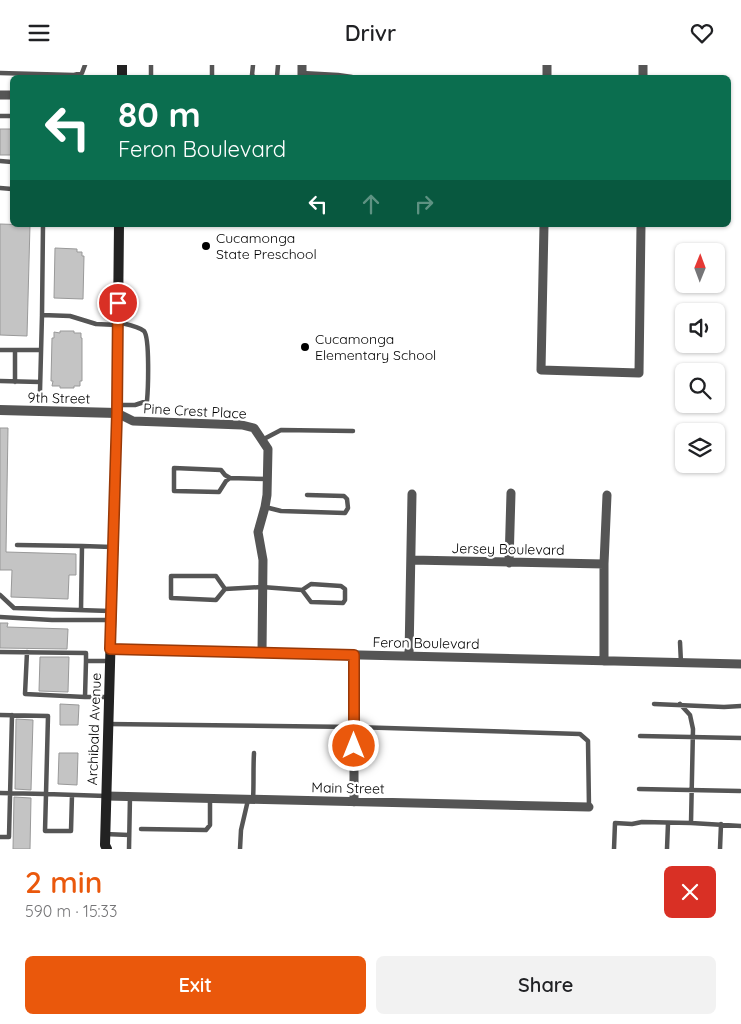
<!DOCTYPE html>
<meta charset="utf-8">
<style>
:root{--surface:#fff;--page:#f2f2f2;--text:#202124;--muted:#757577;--accent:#ea580c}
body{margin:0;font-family:Quicksand,sans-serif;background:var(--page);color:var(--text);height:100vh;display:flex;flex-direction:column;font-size:19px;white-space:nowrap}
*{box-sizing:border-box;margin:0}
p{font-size:16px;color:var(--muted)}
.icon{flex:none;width:28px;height:28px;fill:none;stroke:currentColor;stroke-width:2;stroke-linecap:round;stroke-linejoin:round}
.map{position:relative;height:784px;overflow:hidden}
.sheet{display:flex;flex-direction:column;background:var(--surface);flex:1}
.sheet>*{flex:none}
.top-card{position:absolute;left:10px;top:10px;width:721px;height:152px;border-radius:8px;box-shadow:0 1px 4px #0004;background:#0b6e4f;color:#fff;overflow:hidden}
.needle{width:32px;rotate:1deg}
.fabs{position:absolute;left:675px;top:178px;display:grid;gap:10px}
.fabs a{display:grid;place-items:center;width:50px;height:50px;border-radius:8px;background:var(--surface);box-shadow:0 1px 4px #0004;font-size:25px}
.pin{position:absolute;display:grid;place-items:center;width:42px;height:42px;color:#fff;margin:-21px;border:2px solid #fff;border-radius:50%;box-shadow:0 1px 5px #0007}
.me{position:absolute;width:55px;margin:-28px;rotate:0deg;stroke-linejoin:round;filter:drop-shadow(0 0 4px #0008)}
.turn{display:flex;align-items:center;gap:18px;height:105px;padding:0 25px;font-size:22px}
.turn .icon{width:65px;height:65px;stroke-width:2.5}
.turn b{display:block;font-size:35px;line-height:42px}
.lanes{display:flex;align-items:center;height:48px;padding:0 25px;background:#0003;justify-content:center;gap:25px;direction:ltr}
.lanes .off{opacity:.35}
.round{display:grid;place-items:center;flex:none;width:52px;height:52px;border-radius:8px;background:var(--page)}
.summary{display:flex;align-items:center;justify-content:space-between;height:85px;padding:0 25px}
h1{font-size:30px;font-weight:600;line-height:38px;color:var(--accent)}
.action{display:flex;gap:10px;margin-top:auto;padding:10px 25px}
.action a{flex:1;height:58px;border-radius:8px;background:var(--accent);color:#fff;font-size:20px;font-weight:600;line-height:58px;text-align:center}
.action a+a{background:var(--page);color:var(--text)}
header{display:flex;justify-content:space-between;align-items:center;height:65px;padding:0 25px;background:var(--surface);font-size:22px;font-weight:600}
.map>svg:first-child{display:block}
.building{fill:#c4c4c4;stroke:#999}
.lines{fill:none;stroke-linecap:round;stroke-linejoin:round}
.service{stroke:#555;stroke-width:4.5}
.minor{stroke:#555;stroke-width:9}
.tertiary{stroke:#555;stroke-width:10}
.secondary{stroke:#222;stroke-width:10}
.route-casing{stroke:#983908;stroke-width:12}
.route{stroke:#ea580c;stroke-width:9}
.poi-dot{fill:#000;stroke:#fff;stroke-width:2}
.labels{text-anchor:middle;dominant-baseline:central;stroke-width:4.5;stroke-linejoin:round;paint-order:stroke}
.poi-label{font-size:14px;fill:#000;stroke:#fff;text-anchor:start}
.street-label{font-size:14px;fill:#000;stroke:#fff}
</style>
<header><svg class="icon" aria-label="menu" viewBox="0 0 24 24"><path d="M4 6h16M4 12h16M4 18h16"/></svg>Drivr<svg class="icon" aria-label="heart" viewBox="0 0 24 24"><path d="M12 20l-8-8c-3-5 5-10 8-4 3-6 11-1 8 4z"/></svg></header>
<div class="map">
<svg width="741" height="784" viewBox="0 0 741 784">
<rect width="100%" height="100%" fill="#fff"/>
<path class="building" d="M0,64H12V90H0Z
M0,159L30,160L27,271L0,270Z
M55,183L77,184V187H82V191H84L83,234L54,233Z
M60,266H74V268H81V273H82V316H80V321H74V323H60V321H52L53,316H51L52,273H54V267L60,268Z
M0,363H8L6,487L76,489V510H69L68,534L11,532L12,505H0Z
M0,558H8L7,562L68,564L67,584L0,583Z
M40,592H69L68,627L39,626Z
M60,639L79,640L78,660H60Z
M16,654L33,655L31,725L15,724Z
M59,688H78L77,720L58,719Z
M14,732L31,733L30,784H13Z"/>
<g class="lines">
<path class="service" d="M151,0V12
M253,0L252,10L254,12
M0,8L74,10L82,8L85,0
M302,8L338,10L352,12
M212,12V0
M277,12L278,0
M0,51H12
M0,96L12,97
M0,123L12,124
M42,250L70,251L96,259L117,260
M118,257C125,259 138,261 144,266C150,273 148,325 147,336L135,340H118
M0,285H41
M0,316L40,317
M15,317V285
M40,326L42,250L43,160
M262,375L281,365L353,366
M230,413L226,416L219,427L174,426V403L221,405L225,410L230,413L267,414
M265,442L281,446L345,448L348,443L347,434L344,431L307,430
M17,480L82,481
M225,524L216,535L171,533V511H216L225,524L262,522L302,525L311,519L341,521L345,524V535L343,538L311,537L302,525
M0,530L14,543L110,546
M81,545L82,481L112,482
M0,552L52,555H110
M680,577L681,598
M0,587L86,588V596H110
M27,587L25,629L85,632
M86,596L85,632H108
M654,639L724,642L741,641
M680,639L690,650L693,664L691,758
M0,650L48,651L46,729L106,731
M108,659L354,662L580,669L588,676L589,742
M640,671L741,673
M639,724L740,726
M0,728L46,729L45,766H71L72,730
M253,735C254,719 253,704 254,688
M141,764L206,765L210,760V733
M105,769L129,770
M0,772H9L12,650
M129,784L130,731
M240,784L241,765L248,735
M614,784L615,758L632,759L642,757L691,758L741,761
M667,784L668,758
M720,784L721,759"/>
<path class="minor" d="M302,12V0
M547,12V0
M643,12V0
M0,30H12
M544,160L541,305L639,308L641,160
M117,348L133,356L242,360L254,363L268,384L267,430L265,442L258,467L263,495L262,588
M411,495L604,499
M509,498L511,428
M110,584L741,599
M409,591L412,429
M604,596V499L607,430
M106,731L589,742
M354,737V590"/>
<path class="tertiary" d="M0,345L117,348"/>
<path class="secondary" d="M122,12V0
M107,784L105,780L117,348L119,160"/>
</g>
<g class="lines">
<g class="route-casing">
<path id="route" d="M118,238L117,348L110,584L354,590V681"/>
</g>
<use href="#route" class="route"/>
</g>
<g class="poi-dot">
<circle cx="206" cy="181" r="5"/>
<circle cx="305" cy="282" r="5"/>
</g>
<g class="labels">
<g class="poi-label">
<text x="216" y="173">Cucamonga<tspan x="216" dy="16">State Preschool</tspan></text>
<text x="315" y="274">Cucamonga<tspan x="315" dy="16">Elementary School</tspan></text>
</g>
<g class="street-label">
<text transform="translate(59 333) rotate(1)">9th Street</text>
<text transform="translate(195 346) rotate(3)">Pine Crest Place</text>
<text transform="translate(508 484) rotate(1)">Jersey Boulevard</text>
<text transform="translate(426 578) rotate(1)">Feron Boulevard</text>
<text transform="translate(94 664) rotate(-88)">Archibald Avenue</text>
<text transform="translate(348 723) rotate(1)">Main Street</text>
</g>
</g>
</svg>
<div class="fabs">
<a><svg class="needle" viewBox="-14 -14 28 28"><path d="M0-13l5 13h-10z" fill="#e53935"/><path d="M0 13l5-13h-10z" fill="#757577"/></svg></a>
<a><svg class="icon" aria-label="sound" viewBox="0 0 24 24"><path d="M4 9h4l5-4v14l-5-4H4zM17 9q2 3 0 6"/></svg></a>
<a><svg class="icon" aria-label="search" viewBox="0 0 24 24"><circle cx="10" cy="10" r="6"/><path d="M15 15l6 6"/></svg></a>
<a><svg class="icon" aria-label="layers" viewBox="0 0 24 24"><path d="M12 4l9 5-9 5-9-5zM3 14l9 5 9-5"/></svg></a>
</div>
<div class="pin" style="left:118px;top:238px;background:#d93025"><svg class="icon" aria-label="arrive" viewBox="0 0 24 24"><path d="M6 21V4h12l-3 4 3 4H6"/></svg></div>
<svg class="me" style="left:354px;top:681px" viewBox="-20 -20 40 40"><circle r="17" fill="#ea580c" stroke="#fff" stroke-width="3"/><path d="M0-11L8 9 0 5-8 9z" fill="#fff"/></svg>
<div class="top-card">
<div class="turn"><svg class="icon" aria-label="left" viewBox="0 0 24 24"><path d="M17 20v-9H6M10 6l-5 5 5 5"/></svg><div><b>80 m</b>Feron Boulevard</div></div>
<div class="lanes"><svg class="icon" aria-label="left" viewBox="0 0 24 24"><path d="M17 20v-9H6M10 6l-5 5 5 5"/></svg><svg class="icon off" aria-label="ahead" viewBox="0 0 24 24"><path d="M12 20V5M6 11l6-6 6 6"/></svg><svg class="icon off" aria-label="right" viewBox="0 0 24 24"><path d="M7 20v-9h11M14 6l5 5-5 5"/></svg></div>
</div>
</div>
<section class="sheet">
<div class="summary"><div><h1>2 min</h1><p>590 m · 15:33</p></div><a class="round" style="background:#d93025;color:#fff"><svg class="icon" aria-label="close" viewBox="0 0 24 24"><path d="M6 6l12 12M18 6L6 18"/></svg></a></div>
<div class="action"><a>Exit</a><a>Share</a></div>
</section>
